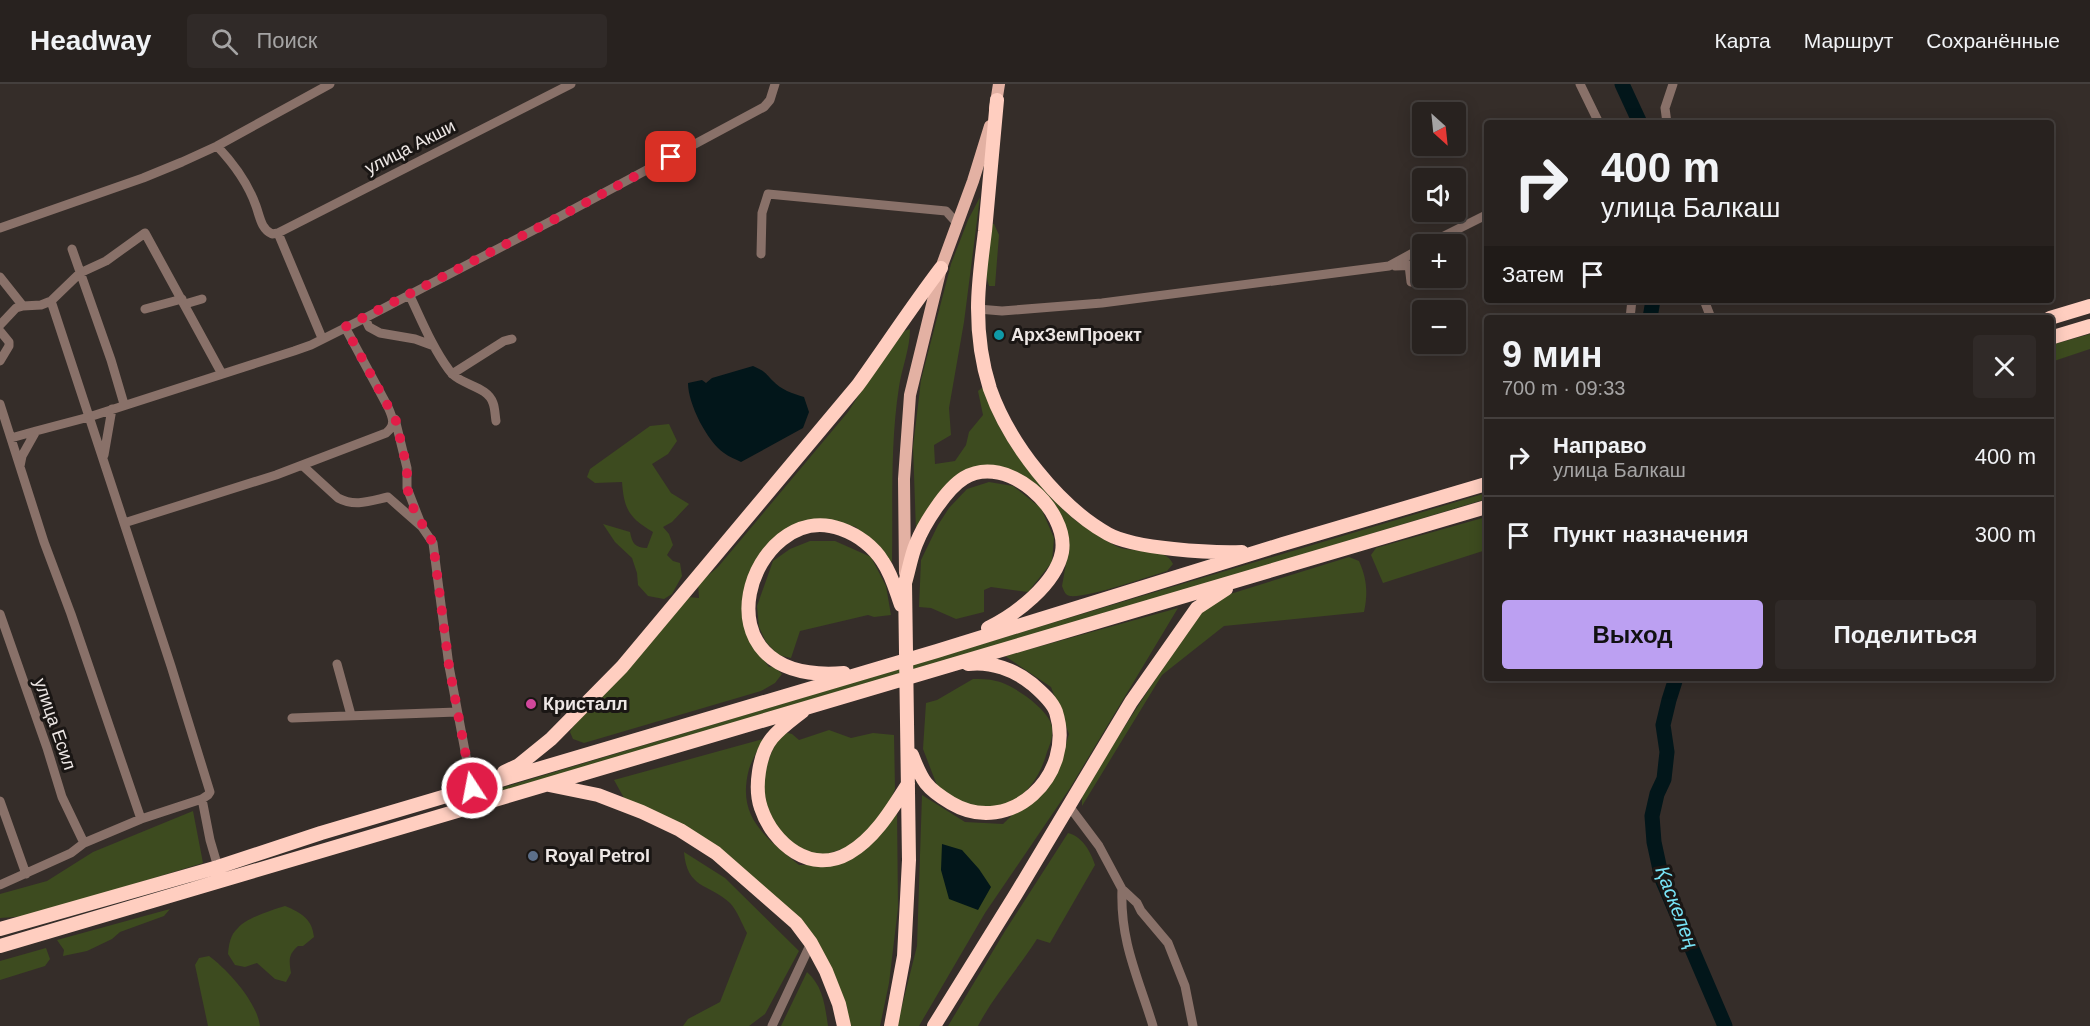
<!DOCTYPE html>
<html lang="ru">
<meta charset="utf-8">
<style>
:root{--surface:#28221f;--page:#302a28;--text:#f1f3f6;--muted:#a5a4a4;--line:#443f3d;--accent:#bca0f2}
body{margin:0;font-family:Helvetica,sans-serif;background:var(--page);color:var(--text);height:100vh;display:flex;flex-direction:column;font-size:22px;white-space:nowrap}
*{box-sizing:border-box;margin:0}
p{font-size:20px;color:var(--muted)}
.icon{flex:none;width:33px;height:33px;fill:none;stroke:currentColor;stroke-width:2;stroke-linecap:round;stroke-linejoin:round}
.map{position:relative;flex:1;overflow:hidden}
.drawer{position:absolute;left:1484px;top:231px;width:570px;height:366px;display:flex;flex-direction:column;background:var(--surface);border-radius:6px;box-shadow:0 3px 15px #0003,0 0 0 2px var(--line)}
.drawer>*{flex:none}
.banner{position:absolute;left:1484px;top:36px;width:570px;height:183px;border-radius:6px;box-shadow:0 3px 15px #0003,0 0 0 2px var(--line);background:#28221f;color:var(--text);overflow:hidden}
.needle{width:39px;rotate:153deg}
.controls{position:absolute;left:1412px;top:18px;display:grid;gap:12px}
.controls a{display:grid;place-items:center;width:54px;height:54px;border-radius:6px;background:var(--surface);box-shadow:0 3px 15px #0003,0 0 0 2px var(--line);font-size:30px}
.pin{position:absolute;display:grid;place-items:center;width:51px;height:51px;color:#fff;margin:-26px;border-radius:12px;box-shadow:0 3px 9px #0006}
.me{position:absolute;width:66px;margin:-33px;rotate:349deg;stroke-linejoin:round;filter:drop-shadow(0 0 4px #0008)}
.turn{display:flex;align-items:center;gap:21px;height:126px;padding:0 18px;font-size:27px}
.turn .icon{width:78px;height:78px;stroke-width:2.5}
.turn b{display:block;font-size:42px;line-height:51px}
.then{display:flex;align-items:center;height:57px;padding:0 18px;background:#0003;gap:12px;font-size:22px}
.round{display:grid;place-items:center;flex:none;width:63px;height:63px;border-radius:6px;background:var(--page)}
.head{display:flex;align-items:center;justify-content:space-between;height:102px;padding:0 18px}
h1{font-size:36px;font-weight:600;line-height:45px}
.cta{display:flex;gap:12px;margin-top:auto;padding:12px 18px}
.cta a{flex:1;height:69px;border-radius:6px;background:var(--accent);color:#111;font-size:24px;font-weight:600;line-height:69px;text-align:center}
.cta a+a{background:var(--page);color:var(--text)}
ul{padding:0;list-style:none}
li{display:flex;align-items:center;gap:18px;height:78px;padding:0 18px;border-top:2px solid var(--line)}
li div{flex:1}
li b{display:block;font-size:22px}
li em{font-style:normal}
header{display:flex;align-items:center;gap:36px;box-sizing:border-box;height:84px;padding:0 30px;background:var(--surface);border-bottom:2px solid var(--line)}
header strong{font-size:28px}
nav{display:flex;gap:33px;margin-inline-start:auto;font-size:21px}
.search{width:420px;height:54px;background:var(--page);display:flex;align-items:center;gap:15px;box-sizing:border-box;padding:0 21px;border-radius:6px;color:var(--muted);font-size:22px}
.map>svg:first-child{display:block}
.green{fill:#3d4b1f}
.water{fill:#02161a}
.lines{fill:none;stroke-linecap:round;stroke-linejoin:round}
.river{stroke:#02161a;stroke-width:15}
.minor{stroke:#897169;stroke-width:9}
.major{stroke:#e3b1a3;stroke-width:12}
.highway{stroke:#ffcec0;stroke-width:14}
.route{stroke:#e11d48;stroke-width:10;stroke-dasharray:0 18}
.culture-dot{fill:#0f9aa8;stroke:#1a1614;stroke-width:2}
.hotel-dot{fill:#d1479c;stroke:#1a1614;stroke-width:2}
.service-dot{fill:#5c6f8a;stroke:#1a1614;stroke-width:2}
.labels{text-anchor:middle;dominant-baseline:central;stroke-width:6;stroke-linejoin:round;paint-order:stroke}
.street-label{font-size:18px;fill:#ede7e5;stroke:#1a1614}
.poi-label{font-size:18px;font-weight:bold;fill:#ede7e5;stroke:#1a1614;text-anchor:start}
.water-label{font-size:20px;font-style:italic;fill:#78e4f7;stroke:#1a1614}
</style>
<header>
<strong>Headway</strong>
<div class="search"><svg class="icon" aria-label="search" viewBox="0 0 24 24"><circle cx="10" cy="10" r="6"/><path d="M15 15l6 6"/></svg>Поиск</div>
<nav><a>Карта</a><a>Маршрут</a><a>Сохранённые</a></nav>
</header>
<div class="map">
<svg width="2090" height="942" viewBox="0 0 2090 942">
<rect width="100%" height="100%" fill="#352d29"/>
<path class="green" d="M980,113L964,238L949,324L951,351L934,361L935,380L955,377L966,361L969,348L983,331L978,307L983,303C987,313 990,324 995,334C1008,363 1055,424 1082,441C1094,448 1105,457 1118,463C1131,469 1166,462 1173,480L1167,487C1147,493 1088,514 1070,512C1065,511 1064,507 1062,502L1069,463L1063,441L1017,389L960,392L916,447L913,363L921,296L951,180L968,136Z
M991,140H994L999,151L995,202H989L986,191Z
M910,245C910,265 902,283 899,303C890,360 893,421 892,478L882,472L856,443L824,435L794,443L770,460L747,498L743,517L750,557L769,583L774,582L782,590L775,599L761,607L584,659L573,655L570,648L572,644L688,513L699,514L698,500L718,483L848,328L891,261L904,247Z
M2090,250V265L2051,278V261Z
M669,340L677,357L668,370L652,380L671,409L689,420L672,438L663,443L669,450L673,461L667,471L673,477L680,479L682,492L672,510L664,515L648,512L638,501L637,489L632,474L615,458L603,440L630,448C632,459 635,464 647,464L653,448C629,434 624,425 622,398L595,399L587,393L590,385L650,342Z
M989,398L1013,402L1041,424L1054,454L1052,478L1028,508L991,503L984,506V528L956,535L931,524L919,523L921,476L938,441L949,424L967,405Z
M1486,409V415L1064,543L458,720L471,713Z
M1486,433V466L1383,499L1371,471L1376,464Z
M810,457H835L871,473L886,502L891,531L874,533L868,531L800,547L791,574L778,571L766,558L759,543L757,522L773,477L790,465Z
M1349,473L1359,477C1367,495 1368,509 1364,528L1224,542L1162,591L1082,722V708L1198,530L1227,511Z
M1178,524L1070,704L985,829L919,942H897L917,862L922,711L965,738L1003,740L1057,688L1069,650L1051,603L1005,572Z
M973,595C980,595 989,595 996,597C1012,600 1043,622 1050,637C1055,648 1051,658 1047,668C1031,725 985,739 938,704L923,665L926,619L937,616Z
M829,646L851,654L873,649L894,651L895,705L884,731L850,762L822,772C811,768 797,764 788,757C776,746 762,719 763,704C763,688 773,659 784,648L792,650L799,656Z
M763,655C759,665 752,675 749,685C736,734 766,753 799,781H838L877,753L897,726L898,824L889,899L880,942H850L846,920L769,808L624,714L614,696Z
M193,727L203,779L29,832L0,834V810L47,797L93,768Z
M1068,749C1082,752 1091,768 1095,781L1050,859L1037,855C1018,885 994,911 978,942H948L1005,847Z
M684,768L725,794L799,867L765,930L749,942H683L688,935L720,918L747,849C742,840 737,826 730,819C708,799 687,805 684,768Z
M285,822C302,829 312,835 314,853L303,862H298C288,871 289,876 291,889L286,898L275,895L257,879L245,883L235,881L228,870C229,860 230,851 238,844C246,834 272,826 285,822Z
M170,825L164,832L120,848L112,855L87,867L63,872L64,866L57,856Z
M46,864L50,875L45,882L0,896V877Z
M209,872C228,886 257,918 260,942H208L195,881L199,874Z
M807,888C823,902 825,922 828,942H781Z"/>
<path class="water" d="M753,282C765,287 765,289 773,297C780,305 793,310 804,313L809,328L803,344L741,378C736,375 729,373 724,369C707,357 688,320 688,299L702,296L706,299L712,294Z
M942,760L962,766L979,785L991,803L978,826L949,815L941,786Z"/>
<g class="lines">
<path class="river" d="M1622,0L1640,39
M1650,234L1653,216
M1676,594L1669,616L1663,641L1667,668L1664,695L1657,710L1652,732L1654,758L1662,795L1725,942"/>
<path class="minor" d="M1580,0L1599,39
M1667,39L1665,24L1673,0
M217,62C234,80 248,99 256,122C260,133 261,145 272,150L278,149L571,0
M0,144L143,94L182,78L217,62L330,0
M278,149L322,254
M1428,160L1486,131
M72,165L111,276L124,320
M761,170L762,129L768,110L946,127L956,138
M1409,181L1411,198
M1395,182L1422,181
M0,193L23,222
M409,210C421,235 432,263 449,286C460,302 487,301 493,319C495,324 495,331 496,337
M1704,216L1711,234
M185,220L202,215
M145,225L182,215
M978,225L1002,227L1102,219L1389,182L1422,164
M365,234L369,243L380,249L415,255L434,262
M1630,234L1632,216
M0,241L16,224L23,222L41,221L51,217L80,189L106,177L145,149L222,290
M0,247L9,258V262L0,277
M452,290L504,257L512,255
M0,320L44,458L71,530L141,735
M395,335L407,384V404L421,440
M11,354L36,347
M104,371L112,325
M20,382L22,372L36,347L89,333L294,267L311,261L365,234L559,133L764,23L770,16L775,0
M303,382L338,414C355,423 370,417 388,413L422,443L433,459L449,582L472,704
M124,439L276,391L386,349C396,341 393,334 388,323L345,243
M0,530L47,664L62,713L84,759
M337,580L351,631
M292,634L457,628
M202,715L210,756L218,783
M0,717L26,790
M1069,722L1099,762L1122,805L1137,819L1141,827L1168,859L1185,902L1193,942
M0,801L71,769L84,759L141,735L202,715L208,711L210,708L171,582L51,217
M1122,805C1120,858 1138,893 1153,942
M772,942L811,859"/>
<path class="major" d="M995,25L999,0
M905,489L904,395L910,311L941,184L973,97L990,42"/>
<path class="highway" d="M997,16C993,59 989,103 985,147C982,172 978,198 978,224C978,250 982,280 990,305C1009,359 1058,422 1108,450C1135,465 1211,469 1242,468
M2050,234L2090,222
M2050,254L2090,242
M844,589C686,602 752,412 841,445C858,451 874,463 883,478C892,491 896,507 901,521
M803,627C793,635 780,644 772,654C759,670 754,704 761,724C773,760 811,791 849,769C875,754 892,725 908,700
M912,671C922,697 926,704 951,719C1010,754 1076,691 1056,628C1052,617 1041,608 1032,600C1015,586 991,577 968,580
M504,688L519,681L551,655L622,583L858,301C886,262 912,222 941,184
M549,701L598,711L642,728L680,746L716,769L796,839L811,859L826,887L839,920L844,942
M0,845L218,783L321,749L937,567L1283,460L1486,400
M0,862L1486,423
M891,942L904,872L909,776L905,499C909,486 911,472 916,460C924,440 946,405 964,394C1007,368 1069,426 1062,468C1056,500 1015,531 988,544
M934,942L1016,810L1131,618L1197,524L1226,505"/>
</g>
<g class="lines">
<path class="route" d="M472,704L449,582L433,459L414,426L407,404V384L396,337L345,243L559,133L671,73"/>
</g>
<circle class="culture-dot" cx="999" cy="251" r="6"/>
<circle class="hotel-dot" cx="531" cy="620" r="6"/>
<circle class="service-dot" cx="533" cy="772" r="6"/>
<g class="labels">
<g class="street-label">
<text transform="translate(410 63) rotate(-27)">улица Акши</text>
<text transform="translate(55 640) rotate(71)">улица Есил</text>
</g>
<g class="poi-label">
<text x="1011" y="251">АрхЗемПроект</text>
<text x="543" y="620">Кристалл</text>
<text x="545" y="772">Royal Petrol</text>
</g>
<g class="water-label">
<text transform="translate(1677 823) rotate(69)">Қаскелең</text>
</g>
</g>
</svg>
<div class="controls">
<a><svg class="needle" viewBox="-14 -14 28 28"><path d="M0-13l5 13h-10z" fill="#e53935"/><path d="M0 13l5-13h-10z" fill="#a5a4a4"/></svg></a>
<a><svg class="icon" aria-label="sound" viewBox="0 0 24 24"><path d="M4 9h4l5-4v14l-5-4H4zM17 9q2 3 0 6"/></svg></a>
<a>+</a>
<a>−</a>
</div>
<div class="pin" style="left:671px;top:73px;background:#d93025"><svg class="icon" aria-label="arrive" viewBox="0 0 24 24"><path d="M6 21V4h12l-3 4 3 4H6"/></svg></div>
<svg class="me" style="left:472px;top:704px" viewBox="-20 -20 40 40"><circle r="17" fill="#e11d48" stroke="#fff" stroke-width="3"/><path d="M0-11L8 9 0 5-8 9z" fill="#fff"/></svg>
<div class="banner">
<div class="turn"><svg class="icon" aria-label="right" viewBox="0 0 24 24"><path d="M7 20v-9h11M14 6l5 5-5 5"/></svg><div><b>400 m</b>улица Балкаш</div></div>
<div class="then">Затем<svg class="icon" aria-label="arrive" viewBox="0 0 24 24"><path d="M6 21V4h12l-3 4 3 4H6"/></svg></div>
</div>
<section class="drawer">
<div class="head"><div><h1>9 мин</h1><p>700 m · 09:33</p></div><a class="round"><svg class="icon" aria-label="close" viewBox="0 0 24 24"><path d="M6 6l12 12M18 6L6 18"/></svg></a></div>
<ul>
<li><svg class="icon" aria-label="right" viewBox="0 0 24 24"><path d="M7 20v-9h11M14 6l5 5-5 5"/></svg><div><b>Направо</b><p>улица Балкаш</p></div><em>400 m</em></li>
<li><svg class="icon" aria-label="arrive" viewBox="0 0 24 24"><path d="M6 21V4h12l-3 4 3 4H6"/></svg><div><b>Пункт назначения</b></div><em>300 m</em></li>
</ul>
<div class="cta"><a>Выход</a><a>Поделиться</a></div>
</section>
</div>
